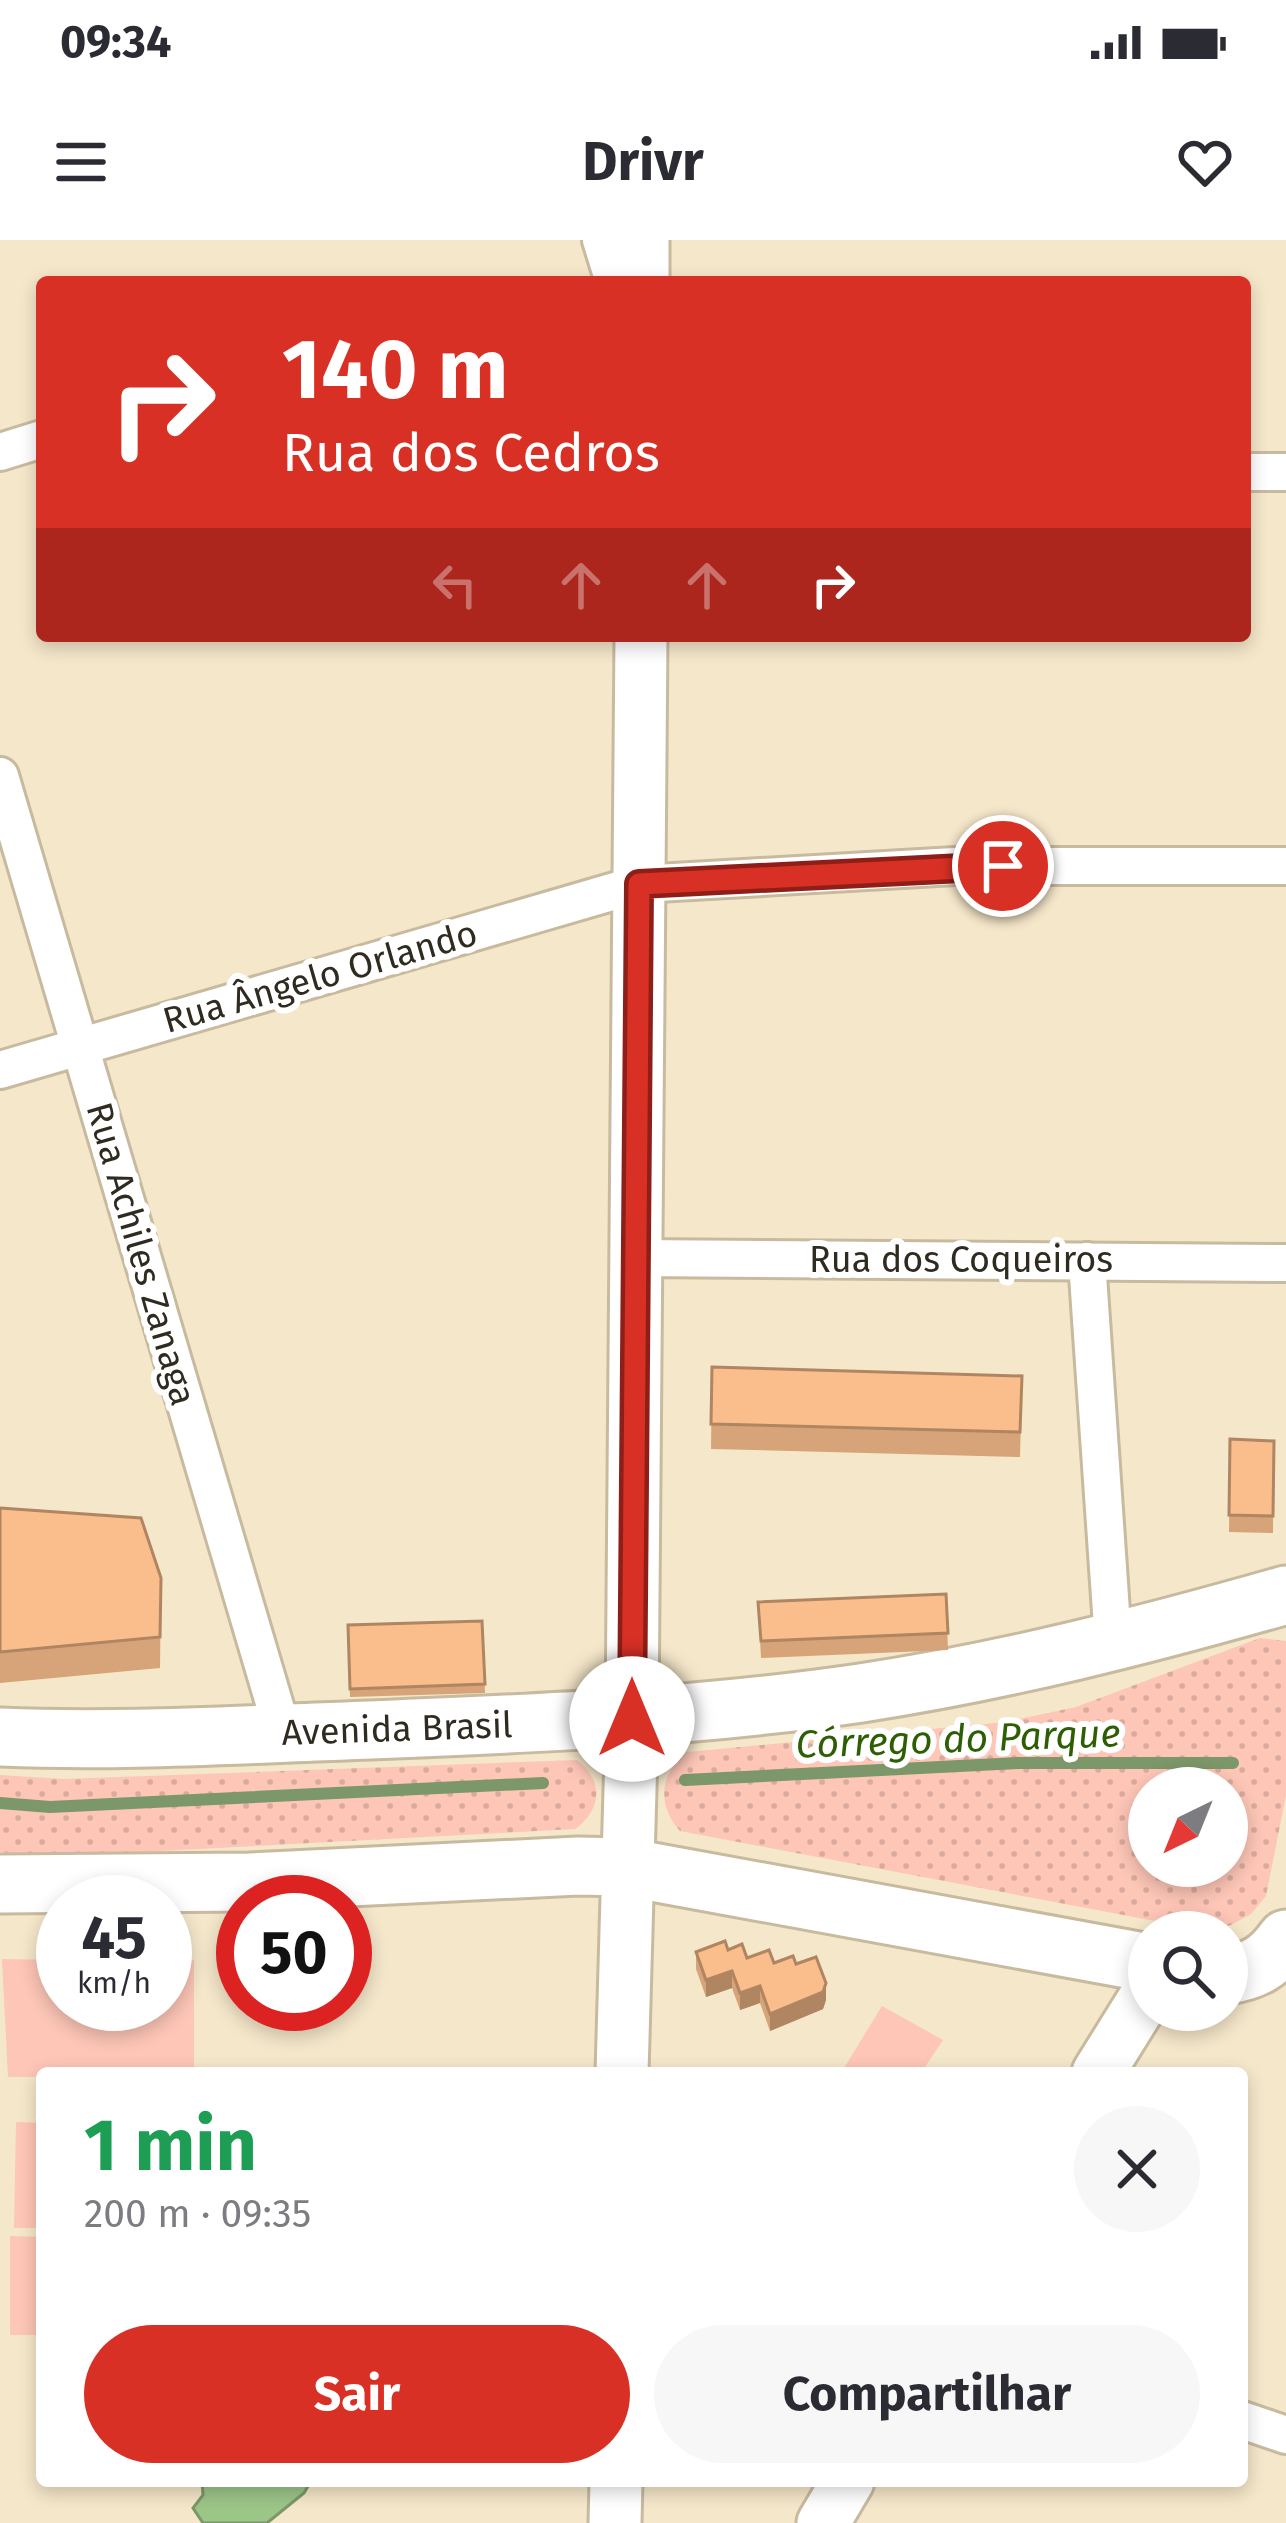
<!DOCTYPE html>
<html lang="pt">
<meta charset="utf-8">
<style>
:root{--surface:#fff;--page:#f7f7f7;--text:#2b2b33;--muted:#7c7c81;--accent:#d93025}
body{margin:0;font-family:"Fira Sans",sans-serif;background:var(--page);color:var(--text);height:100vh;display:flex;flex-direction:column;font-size:45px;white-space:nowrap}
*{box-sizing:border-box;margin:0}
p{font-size:39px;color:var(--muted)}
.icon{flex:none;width:66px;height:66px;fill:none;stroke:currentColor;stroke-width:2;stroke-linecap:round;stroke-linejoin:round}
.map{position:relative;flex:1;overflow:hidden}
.side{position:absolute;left:36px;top:1827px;width:1212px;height:420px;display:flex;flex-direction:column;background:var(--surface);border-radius:12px;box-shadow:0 6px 18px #0003}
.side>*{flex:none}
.top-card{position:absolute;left:36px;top:36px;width:1215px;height:366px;border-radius:12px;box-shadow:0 6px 18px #0003;background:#d93025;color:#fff;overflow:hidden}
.needle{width:78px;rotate:223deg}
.fabs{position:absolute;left:1128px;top:1527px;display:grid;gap:24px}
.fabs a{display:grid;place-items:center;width:120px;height:120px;border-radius:50%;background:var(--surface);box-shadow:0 6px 18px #0003;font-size:60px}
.speed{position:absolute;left:36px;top:1635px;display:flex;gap:24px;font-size:60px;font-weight:700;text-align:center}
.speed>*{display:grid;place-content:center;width:156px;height:156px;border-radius:50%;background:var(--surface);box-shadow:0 6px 18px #0003;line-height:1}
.speed small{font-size:30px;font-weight:400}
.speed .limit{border:18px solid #d22;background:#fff;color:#111}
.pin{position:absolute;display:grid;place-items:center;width:102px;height:102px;color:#fff;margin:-51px;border:6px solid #fff;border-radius:50%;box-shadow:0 3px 12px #0007}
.me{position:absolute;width:132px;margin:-66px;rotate:0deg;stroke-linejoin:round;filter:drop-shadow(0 0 9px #0008)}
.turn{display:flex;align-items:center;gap:42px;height:252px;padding:0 48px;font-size:54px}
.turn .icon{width:156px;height:156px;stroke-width:2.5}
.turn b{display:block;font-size:84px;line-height:102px}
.lanes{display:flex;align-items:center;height:114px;padding:0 48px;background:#0003;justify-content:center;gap:60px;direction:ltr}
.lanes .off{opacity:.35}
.round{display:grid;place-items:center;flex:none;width:126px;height:126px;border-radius:63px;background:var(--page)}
.summary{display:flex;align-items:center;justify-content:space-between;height:204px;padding:0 48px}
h1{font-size:72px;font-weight:700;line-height:90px;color:#1e9e55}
.action{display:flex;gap:24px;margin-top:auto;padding:24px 48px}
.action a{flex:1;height:138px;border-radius:72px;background:var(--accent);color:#fff;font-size:48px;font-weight:700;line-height:138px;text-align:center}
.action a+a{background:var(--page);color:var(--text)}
.status{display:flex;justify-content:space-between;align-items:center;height:84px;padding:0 60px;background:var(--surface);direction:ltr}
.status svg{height:33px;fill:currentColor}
header{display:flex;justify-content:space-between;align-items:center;height:156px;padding:0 48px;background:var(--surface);font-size:54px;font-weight:700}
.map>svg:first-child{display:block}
.grass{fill:url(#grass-dots);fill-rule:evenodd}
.green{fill:#fdc6b7}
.water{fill:#9cc588;stroke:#7c9769;stroke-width:3}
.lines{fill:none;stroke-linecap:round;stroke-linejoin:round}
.stream{stroke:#7c9769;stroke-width:12}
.minor-casing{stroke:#c8ba9f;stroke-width:42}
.secondary-casing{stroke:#c8ba9f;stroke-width:57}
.primary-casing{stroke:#c8ba9f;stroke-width:63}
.minor{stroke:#fff;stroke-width:36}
.secondary{stroke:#fff;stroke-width:51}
.primary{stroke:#fff;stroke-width:57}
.wall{fill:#d7a378}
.shaded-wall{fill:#af8562}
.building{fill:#fabe8c;stroke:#af8562;stroke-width:3}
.route-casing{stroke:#8d1f18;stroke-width:30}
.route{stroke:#d93025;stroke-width:21}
.labels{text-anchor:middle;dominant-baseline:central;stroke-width:12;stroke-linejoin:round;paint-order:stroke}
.street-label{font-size:36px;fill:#302b20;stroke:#fff}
.water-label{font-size:39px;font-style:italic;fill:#2d5e04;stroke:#fff}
</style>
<div class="status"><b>09:34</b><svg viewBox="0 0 49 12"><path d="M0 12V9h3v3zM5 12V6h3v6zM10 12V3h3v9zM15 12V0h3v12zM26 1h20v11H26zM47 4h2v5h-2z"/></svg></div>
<header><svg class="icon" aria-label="menu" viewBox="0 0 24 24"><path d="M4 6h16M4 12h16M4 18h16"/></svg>Drivr<svg class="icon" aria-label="heart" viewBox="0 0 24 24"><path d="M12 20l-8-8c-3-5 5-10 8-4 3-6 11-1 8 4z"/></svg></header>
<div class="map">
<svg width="1286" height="2283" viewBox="0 0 1286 2283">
<defs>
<pattern id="grass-dots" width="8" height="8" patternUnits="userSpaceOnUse" patternTransform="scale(3)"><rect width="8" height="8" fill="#fdc6b7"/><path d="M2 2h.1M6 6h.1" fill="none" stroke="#d9aa9d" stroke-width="1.8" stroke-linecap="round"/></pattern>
</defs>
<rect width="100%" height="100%" fill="#f5e7ca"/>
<path class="grass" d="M1260,1398L1286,1401V1555L1266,1656L1251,1674L1231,1685L1208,1691L680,1591C657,1565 659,1534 687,1512L1006,1482L1076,1467ZM1149,1548H1227V1626H1149Z
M577,1520C604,1540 602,1570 575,1589L46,1617L0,1612V1535L64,1539Z"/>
<path class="green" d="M2,1719L63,1720V1764H165V1720H194V1833H42V1837H8Z
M882,1766L943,1800L921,1833H841Z
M16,1882L42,1883V1988H14Z
M10,1996L42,1997V2095H10Z"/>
<path class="water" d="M202,2241H311L304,2253L267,2283H203L193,2268L203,2255Z"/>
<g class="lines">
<path class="stream" d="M685,1540L1019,1523H1233
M0,1563L50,1567L543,1543"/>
<g class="minor-casing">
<path id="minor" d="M601,0L614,42
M0,212L42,199
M1245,232H1286
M0,536L283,1493
M0,830L639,644L955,626H1286
M636,1018L1286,1023
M1087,1021L1113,1401
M1242,2180L1286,2195"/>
</g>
<g class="secondary-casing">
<path id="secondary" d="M643,42V0
M622,1833L632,1479L641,396
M1098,1833L1149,1751
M615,2283L616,2241
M823,2283L848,2241"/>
</g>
<g class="primary-casing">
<path id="primary" d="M0,1497C117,1502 229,1495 345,1491C518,1484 690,1478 861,1453C1005,1431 1146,1395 1286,1355
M0,1644L250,1642L578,1626L625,1627L1149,1723
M1227,1735C1254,1731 1270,1722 1286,1699"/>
</g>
<use href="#minor" class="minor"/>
<use href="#secondary" class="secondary"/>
<use href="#primary" class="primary"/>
</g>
<path class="wall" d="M712,1127L1022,1136L1020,1217L711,1209Z
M1230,1199L1274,1201L1273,1293L1229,1292Z
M0,1268L161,1338L160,1428L0,1443Z
M946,1354L948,1410L761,1418L758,1362Z
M482,1381L485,1453L350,1457L348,1385Z
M728,1710L747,1718L774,1723L796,1724L826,1760L823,1769L770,1791L760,1763L740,1770L732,1748L706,1757L696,1729V1712Z"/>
<path class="shaded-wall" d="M732,1731V1748L706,1757V1740Z
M826,1743V1760L823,1769L770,1791V1774Z
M760,1746V1763L740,1770V1753Z"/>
<path class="building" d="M712,1127L1022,1136L1020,1192L711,1184Z
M1230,1199L1274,1201L1273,1276L1229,1275Z
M0,1268L141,1278L161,1338L160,1397L0,1412Z
M946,1354L948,1393L761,1401L758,1362Z
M482,1381L485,1444L350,1449L348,1385Z
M725,1701L728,1710L742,1704L747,1718L769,1710L774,1723L793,1716L796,1724L816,1717L826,1743L823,1752L770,1774L760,1746L740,1753L732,1731L706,1740L696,1712Z"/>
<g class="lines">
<g class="route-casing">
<path id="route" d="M632,1479L639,644L1003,626"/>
</g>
<use href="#route" class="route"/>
</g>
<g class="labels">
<g class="street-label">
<text transform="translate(320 737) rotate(-16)">Rua Ângelo Orlando</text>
<text transform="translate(141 1014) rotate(74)">Rua Achiles Zanaga</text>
<text x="961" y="1020">Rua dos Coqueiros</text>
<text transform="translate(397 1489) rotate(-2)">Avenida Brasil</text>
</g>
<g class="water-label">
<text transform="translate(958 1499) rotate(-2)">Córrego do Parque</text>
</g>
</g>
</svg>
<div class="fabs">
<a><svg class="needle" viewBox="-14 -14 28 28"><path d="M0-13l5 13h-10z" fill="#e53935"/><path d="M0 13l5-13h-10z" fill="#7c7c81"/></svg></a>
<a><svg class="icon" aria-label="search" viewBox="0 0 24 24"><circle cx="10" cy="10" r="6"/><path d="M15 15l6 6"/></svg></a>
</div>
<div class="speed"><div>45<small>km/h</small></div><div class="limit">50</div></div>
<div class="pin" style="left:1003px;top:626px;background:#d93025"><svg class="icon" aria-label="arrive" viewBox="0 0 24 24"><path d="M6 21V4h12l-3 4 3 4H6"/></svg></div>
<svg class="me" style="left:632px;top:1479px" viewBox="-20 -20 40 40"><circle r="19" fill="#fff"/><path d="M0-13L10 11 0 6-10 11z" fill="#d93025"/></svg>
<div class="top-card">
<div class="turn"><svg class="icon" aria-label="right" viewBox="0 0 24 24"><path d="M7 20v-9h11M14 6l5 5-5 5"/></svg><div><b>140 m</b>Rua dos Cedros</div></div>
<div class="lanes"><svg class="icon off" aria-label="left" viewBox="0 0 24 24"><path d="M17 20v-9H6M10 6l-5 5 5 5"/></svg><svg class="icon off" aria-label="ahead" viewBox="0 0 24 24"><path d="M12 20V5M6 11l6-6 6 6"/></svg><svg class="icon off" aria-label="ahead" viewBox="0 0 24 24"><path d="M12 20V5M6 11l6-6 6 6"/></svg><svg class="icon" aria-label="right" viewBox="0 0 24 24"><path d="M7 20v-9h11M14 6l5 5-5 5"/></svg></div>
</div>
<section class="side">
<div class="summary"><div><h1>1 min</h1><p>200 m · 09:35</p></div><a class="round"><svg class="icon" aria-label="close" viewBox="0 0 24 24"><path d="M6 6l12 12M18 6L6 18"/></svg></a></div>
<div class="action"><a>Sair</a><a>Compartilhar</a></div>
</section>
</div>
